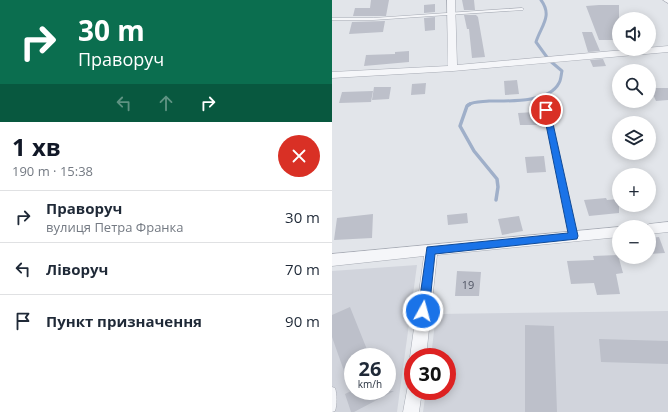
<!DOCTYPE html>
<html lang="uk">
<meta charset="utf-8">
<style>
:root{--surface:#fff;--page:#f2f2f3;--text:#1f2937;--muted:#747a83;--line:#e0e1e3;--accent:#111827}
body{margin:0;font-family:"Open Sans",sans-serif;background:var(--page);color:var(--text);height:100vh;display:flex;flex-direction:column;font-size:15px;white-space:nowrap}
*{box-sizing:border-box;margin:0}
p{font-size:13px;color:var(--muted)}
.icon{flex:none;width:22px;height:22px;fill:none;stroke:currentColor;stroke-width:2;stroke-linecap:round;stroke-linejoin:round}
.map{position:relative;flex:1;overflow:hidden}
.details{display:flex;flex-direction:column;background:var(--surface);width:332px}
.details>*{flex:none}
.hud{background:#0b6e4f;color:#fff;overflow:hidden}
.tools{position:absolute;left:280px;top:12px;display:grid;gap:8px}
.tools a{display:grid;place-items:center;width:44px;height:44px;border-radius:50%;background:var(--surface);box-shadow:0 2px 10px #0003;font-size:20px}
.speed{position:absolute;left:12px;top:348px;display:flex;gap:8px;font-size:20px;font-weight:700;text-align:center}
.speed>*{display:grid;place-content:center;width:52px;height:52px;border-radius:50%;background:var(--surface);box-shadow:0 2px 10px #0003;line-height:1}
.speed small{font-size:10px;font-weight:400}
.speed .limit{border:6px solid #d22;background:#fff;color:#111}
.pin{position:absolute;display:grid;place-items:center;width:34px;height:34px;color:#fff;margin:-17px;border:2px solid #fff;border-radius:50%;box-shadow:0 1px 4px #0007}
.me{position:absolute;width:44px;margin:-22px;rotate:7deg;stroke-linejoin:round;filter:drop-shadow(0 0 3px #0008)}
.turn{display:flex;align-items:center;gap:14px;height:84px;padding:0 12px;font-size:18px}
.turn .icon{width:52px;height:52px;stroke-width:2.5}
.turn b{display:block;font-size:28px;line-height:34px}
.lanes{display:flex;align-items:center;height:38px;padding:0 12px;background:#0003;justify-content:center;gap:20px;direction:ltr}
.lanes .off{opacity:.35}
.round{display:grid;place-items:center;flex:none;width:42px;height:42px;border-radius:21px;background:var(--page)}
.summary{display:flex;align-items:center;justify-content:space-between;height:68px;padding:0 12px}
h1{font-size:24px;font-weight:700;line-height:30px;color:var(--accent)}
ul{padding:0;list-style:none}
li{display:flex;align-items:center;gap:12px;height:52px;padding:0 12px;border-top:1px solid var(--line)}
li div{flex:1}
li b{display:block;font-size:15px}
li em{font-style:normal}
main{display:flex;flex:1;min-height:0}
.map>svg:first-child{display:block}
.built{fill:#d1d4dc;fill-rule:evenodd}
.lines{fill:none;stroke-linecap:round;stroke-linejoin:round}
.stream-far1{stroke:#9fafc9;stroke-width:3}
.stream{stroke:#9fafc9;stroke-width:3.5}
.building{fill:#bdc0ca}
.service-casing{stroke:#a7abb4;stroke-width:1}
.minor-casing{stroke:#a7abb4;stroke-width:1}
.service{fill:#f5f6f9;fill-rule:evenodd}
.minor{fill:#f5f6f9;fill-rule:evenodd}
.route{fill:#1a73e8;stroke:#114b97}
.labels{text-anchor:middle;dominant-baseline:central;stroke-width:4;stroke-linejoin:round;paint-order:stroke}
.number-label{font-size:11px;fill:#505564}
</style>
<main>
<section class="details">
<div class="hud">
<div class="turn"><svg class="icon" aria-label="right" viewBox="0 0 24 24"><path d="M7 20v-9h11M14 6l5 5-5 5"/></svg><div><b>30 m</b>Праворуч</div></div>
<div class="lanes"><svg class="icon off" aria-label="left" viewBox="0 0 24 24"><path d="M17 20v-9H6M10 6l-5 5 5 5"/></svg><svg class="icon off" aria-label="ahead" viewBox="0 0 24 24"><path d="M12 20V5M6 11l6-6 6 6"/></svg><svg class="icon" aria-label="right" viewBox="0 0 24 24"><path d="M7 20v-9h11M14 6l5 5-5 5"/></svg></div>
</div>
<div class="summary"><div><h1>1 хв</h1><p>190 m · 15:38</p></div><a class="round" style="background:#d93025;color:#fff"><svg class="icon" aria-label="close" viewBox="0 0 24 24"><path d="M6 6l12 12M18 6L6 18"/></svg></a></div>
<ul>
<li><svg class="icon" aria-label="right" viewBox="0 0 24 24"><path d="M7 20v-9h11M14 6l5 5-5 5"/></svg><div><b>Праворуч</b><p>вулиця Петра Франка</p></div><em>30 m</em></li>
<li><svg class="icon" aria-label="left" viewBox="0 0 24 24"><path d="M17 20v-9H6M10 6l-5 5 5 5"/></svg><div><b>Ліворуч</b></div><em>70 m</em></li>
<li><svg class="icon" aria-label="arrive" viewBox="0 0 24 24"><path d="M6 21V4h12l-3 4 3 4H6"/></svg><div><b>Пункт призначення</b></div><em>90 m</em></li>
</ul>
</section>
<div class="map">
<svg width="336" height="412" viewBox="0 0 336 412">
<rect width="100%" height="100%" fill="#e2e5ea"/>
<path class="built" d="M85,265L65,412H0V271ZM21,357H55V391H21Z
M336,311V412H91L94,391H115V357H99L104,314Z"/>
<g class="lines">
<path class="stream-far1" d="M136,105C142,101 151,102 157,101C176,101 217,103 227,83C229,80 229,75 230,71L217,60L204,42C209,26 221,16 209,0"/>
<path class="stream" d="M138,104L135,106L128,126L142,151L165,179L166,187L164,200"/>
</g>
<path class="building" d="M39,0H57L54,16H21L23,8H38Z
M130,0H142L143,10H132Z
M103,4V12L92,13V5Z
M267,5H287V40H267L254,6Z
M132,15H144L146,17L153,57L140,58L137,29H135Z
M103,17V30L93,31L92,18Z
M53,21L51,32L17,34L20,22Z
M250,32H260L268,51L256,52Z
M77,51V62L32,66L34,55L63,54V52Z
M271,59L274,66L261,67L258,60Z
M185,80L187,94L173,95L172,81Z
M94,83L93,94L79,95L80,84Z
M42,87H59L57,99L40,100Z
M318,88H336V100L324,101Z
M41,91L39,102L7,103L10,92Z
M203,112L205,125H188L186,113Z
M212,156L214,172L195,173L193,157Z
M274,198L275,200L287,199V213L257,216L252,200Z
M135,213L136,223L116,225L115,215Z
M41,214L40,238L2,240L5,218Z
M187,216L191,231L170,235L166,219Z
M327,237L333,253L317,254V238Z
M286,255L291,273L284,274L288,294L265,295L262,283L239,284L235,261L262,260L261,256Z
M125,271L149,272L147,296H123Z
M18,307L38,357H21V391H62L22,412H19L13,394L19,391L0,337V315Z
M193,325L222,326L225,412H193Z
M267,339L336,341V364L269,362Z"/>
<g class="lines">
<g class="service-casing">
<path id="service" d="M190,8L192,9L191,10L41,20H0V18H41Z
M214,108L216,110L244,236L243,238L241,239L239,238L238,236L212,110Z
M0,387L3,388C5,394 5,405 3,411L0,412Z"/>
</g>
<g class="minor-casing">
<path id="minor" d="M115,0H123L125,65L336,46V52L121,71L0,78V72L116,66Z
M331,0H336V3Z
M336,222V232L317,234V227H312L317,224Z
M287,227V237L105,255L94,357H81V362L78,357L92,256L0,266V254Z
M81,383V391H90L87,412H71L76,385Z"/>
</g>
<use href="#service" class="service"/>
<use href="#minor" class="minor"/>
</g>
<path class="route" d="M212,108H214L218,110L246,236L245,239L103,254L97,311L95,315L91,316L88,315L86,311L95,247L236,233L211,110Z"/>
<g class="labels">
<g class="number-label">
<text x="136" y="284">19</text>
</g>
</g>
</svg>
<div class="tools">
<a><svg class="icon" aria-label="sound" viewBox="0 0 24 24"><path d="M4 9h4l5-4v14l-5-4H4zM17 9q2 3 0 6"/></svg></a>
<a><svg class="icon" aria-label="search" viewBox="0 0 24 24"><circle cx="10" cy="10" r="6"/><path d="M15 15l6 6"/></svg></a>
<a><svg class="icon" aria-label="layers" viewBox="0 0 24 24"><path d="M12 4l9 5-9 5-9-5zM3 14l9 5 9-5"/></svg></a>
<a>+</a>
<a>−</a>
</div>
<div class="speed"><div>26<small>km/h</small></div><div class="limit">30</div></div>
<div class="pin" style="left:214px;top:110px;background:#d93025"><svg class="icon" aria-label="arrive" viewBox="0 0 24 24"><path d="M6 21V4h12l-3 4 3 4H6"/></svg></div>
<svg class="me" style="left:91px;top:311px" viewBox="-20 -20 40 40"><circle r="17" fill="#1a73e8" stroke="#fff" stroke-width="3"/><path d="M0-11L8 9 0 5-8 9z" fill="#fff"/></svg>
</div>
</main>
